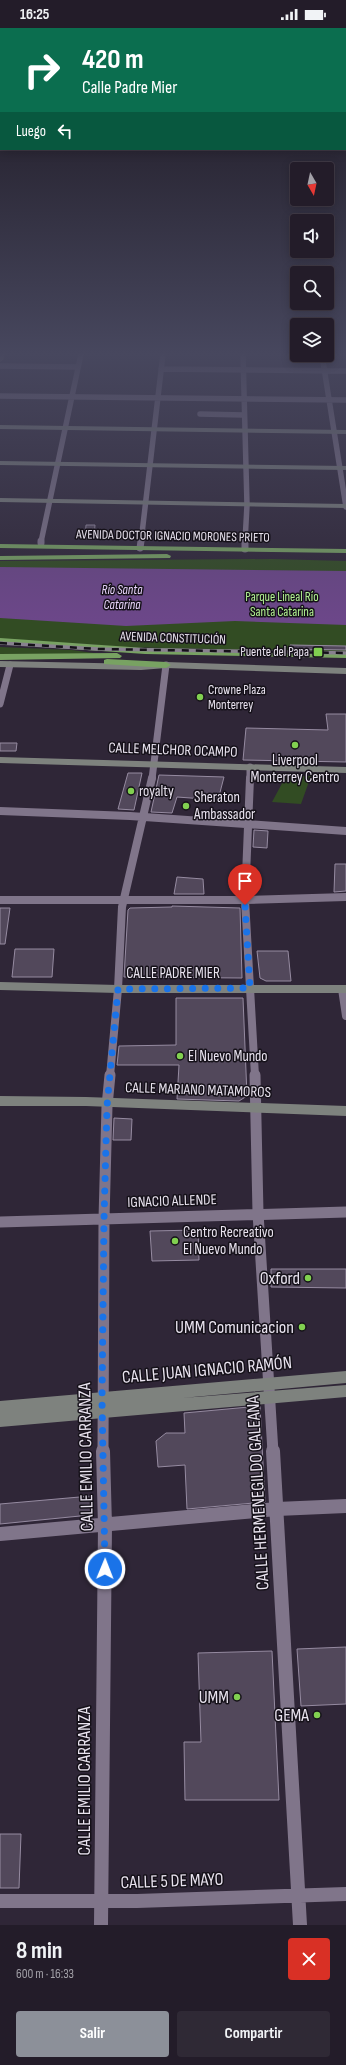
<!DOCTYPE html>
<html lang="es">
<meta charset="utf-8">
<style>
:root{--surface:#231c29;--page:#2f2935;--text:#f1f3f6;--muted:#a3a1a8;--line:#403a46;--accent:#8c9099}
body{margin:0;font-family:"Sofia Sans Condensed",sans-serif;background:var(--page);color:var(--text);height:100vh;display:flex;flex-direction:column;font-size:15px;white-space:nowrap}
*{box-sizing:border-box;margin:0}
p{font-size:13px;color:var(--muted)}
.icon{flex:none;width:22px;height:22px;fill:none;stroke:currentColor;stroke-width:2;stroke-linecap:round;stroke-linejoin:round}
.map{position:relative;height:1897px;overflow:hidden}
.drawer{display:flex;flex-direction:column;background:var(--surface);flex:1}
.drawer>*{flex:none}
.guide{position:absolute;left:0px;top:0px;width:346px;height:122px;box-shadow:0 2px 10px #0003,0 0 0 1px var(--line);background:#0b6e4f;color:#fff;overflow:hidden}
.needle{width:26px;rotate:171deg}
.controls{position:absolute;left:290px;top:134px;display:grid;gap:8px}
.controls a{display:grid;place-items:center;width:44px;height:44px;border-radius:4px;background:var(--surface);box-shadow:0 2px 10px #0003,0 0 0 1px var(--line);font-size:20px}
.pin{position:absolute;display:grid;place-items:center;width:34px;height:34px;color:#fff;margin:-41px -17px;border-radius:50% 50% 50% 0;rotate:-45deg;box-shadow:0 0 4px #0007}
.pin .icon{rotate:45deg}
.me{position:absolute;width:44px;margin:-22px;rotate:1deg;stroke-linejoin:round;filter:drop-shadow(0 0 3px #0008)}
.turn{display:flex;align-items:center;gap:14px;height:84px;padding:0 16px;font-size:18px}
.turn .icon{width:52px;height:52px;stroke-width:2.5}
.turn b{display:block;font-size:28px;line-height:34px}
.then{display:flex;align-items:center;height:38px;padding:0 16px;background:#0003;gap:8px;font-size:15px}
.round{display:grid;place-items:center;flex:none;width:42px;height:42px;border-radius:4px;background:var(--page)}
.summary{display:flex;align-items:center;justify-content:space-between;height:68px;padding:0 16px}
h1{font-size:24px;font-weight:700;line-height:30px}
.action{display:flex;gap:8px;margin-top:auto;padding:8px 16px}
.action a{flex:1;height:46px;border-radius:4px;background:var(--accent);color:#fff;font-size:16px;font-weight:700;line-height:46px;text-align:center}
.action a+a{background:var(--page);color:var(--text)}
.status{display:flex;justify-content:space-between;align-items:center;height:28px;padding:0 20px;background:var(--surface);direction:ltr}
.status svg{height:11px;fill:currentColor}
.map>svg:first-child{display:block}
.green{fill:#324c23}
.water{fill:#6c4789}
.building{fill:#52485b;stroke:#968ba1}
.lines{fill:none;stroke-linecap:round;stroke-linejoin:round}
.street-far4{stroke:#80758a;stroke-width:5.5}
.street-far3{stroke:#80758a;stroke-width:7}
.street-far2{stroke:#80758a;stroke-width:8}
.street-far1{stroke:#80758a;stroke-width:11}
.street{stroke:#80758a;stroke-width:14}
.secondary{fill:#7e827e;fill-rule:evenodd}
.highway{fill:#78a262;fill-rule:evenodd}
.rail-casing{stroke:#88818f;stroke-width:3.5}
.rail{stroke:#151119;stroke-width:2.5;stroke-dasharray:7;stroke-linecap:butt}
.route{stroke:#1a73e8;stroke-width:7;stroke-dasharray:0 12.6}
.poi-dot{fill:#81d050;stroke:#151119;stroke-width:1.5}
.labels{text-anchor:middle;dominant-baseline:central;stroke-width:3;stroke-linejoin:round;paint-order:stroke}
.far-street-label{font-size:13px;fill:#e9e3ef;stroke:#151119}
.far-water-label{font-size:13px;font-style:italic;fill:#ead6fd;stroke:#151119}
.far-park-label{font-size:13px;fill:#b2f192;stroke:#151119}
.far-poi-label{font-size:13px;fill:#e9e3ef;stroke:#151119;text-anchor:end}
.street-label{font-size:15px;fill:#e9e3ef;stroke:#151119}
.poi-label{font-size:15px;fill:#e9e3ef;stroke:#151119;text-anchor:start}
.near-poi-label{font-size:18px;fill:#e9e3ef;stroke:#151119;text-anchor:end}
.near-street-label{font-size:18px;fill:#e9e3ef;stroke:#151119}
</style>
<div class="status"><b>16:25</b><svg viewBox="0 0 49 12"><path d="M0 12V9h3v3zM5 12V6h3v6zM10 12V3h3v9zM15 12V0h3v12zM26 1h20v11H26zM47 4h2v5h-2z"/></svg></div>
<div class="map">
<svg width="346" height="1897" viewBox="0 0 346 1897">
<rect width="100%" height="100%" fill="#2f2637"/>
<path class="green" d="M272,531L346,533V624L121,619L88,616L0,613V533Z
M0,619L72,622L108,627H0Z
M286,748H311L301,776L272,774Z"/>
<path class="water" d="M0,539L346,543V597L235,593L126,598L0,590Z"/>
<path class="building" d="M86,497H95L94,510H85Z
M290,617L346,618V622L290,621Z
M326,686H346V734L243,732L246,700L328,702Z
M0,715H17L16,723H0Z
M128,745H142L134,782L118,781Z
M159,747L224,749L218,772L177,769L172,785L151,784Z
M254,802L268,803L267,820L253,819Z
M335,836H346V863L334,864Z
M177,849L203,851L204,866H174Z
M172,878L240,880L242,950L124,949L128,882L130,880L172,879Z
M0,880H10L5,916H0Z
M15,921H54L52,949H12Z
M257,923H288L291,953H266L260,950Z
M176,970H243L247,1068L239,1073L177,1071L179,1037H117L119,1018L176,1017Z
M114,1090L132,1091L131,1112H113Z
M198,1202L199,1232L152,1233L150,1203Z
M271,1241H346V1260L271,1259Z
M260,1378L265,1474L187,1481L185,1437L158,1439L156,1413L166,1405H185L184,1385Z
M91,1468L90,1487L0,1496V1476Z
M346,1619V1676L301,1678L297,1621Z
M272,1623L279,1772H185L184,1714H201L198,1625Z
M0,1806H21L19,1860H0Z"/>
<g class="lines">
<path class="street-far4" d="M243,326L247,477L245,514
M322,327L346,479
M0,338L78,339
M161,341L346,343
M0,368L346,372
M200,386L244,387
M41,514L81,326
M141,514L163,326"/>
<path class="street-far3" d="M41,515V513
M140,520L141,513
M245,521V513
M0,676L10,637
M152,751L166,637
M250,751V739"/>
<path class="street-far2" d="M250,750L245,872L255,1048
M0,783L130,788L346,803
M0,872H245L346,869
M342,961L346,988
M110,1048L118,961L122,879L152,750"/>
<path class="street-far1" d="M255,1047L258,1185L273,1424
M0,1194L346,1184
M103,1424L104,1191L107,1078L110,1047"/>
<path class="street" d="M273,1423L300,1897
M0,1506L277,1481L346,1478
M0,1873H137L346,1866
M101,1897L105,1498L103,1423"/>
<path class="secondary" d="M0,326H5L3,332L0,334Z
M0,397L346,402V406L0,401Z
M0,433L346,438V442L0,437Z
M0,470L346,476V480L0,474Z
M0,633L141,636L166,634L346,640V646L166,640L141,642L0,639Z
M0,729L346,739V745L0,735Z
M0,954L118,957H346V965H118L0,962Z
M0,1068L86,1069L346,1078V1088L86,1078H0Z
M346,1343V1355L182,1370L346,1357V1369L0,1399V1373Z"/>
<path class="highway" d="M0,516L346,521V525L0,520Z
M167,526L171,528L170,530L0,532V528Z
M0,610L145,620L346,624V630L145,626L0,616Z
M117,625L122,628L120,630L0,632V626Z
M107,631L166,634L171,637L166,640L104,636V632Z"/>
<g class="rail-casing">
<path id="rail" d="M0,615L98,621L346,625"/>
</g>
<use href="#rail" class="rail"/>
</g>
<linearGradient id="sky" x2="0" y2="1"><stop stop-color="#1a151e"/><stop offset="0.55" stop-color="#47475e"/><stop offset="1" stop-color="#47475e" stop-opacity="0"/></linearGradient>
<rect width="346" height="592" fill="url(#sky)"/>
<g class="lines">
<path class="route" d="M105,1541L102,1372L104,1191L107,1078L118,961L250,960L245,877"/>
</g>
<g class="poi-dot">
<rect x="313" y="619" width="10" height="10" rx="2"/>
<circle cx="200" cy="669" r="4"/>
<circle cx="295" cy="717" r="4"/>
<circle cx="131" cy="763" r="4"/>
<circle cx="186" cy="778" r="4"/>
<circle cx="180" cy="1028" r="4"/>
<circle cx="175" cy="1213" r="4"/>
<circle cx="308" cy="1250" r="4"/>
<circle cx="302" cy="1299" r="4"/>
<circle cx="237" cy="1669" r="4"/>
<circle cx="317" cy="1687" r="4"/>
</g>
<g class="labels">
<g class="far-street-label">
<text transform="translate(173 508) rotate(1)">AVENIDA DOCTOR IGNACIO MORONES PRIETO</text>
<text transform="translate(173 610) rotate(2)">AVENIDA CONSTITUCIÓN</text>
</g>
<g class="far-water-label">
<text x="122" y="562">Río Santa<tspan x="122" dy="15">Catarina</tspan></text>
</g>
<g class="far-park-label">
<text x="282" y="569">Parque Lineal Río<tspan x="282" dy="15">Santa Catarina</tspan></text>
</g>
<g class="far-poi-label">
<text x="309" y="624">Puente del Papa</text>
<text x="208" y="662" text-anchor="start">Crowne Plaza<tspan x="208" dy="15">Monterrey</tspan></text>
</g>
<g class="street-label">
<text transform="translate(173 722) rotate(2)">CALLE MELCHOR OCAMPO</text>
<text x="173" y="945">CALLE PADRE MIER</text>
<text transform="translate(198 1062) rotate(2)">CALLE MARIANO MATAMOROS</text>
<text transform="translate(172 1173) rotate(-2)">IGNACIO ALLENDE</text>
</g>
<g class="poi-label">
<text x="295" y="732" text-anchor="middle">Liverpool<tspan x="295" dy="17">Monterrey Centro</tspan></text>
<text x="139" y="763">royalty</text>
<text x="194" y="769">Sheraton<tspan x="194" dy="17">Ambassador</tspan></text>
<text x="188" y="1028">El Nuevo Mundo</text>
<text x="183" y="1204">Centro Recreativo<tspan x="183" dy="17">El Nuevo Mundo</tspan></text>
</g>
<g class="near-poi-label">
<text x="300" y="1250">Oxford</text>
<text x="294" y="1299">UMM Comunicacion</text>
<text x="229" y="1669">UMM</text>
<text x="309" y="1687">GEMA</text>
</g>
<g class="near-street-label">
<text transform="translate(207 1342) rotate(-5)">CALLE JUAN IGNACIO RAMÓN</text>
<text transform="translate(86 1429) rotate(-91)">CALLE EMILIO CARRANZA</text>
<text transform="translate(258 1465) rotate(-93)">CALLE HERMENEGILDO GALEANA</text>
<text transform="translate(84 1753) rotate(-90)">CALLE EMILIO CARRANZA</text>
<text transform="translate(172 1853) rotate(-2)">CALLE 5 DE MAYO</text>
</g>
</g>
</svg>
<div class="controls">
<a><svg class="needle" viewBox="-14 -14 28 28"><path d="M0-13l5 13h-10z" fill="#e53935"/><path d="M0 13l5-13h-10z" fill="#a3a1a8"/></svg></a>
<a><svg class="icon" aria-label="sound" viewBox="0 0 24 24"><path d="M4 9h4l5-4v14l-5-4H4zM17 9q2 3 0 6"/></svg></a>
<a><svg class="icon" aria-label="search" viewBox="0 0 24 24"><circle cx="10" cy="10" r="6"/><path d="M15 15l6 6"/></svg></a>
<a><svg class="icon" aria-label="layers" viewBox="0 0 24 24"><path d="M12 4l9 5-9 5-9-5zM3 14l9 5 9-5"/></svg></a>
</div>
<div class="pin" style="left:245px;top:877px;background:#d93025"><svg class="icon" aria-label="arrive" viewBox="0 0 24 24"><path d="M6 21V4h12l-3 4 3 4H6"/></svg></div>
<svg class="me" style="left:105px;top:1541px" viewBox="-20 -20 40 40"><circle r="17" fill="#1a73e8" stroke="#fff" stroke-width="3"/><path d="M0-11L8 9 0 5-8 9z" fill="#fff"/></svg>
<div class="guide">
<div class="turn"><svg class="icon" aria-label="right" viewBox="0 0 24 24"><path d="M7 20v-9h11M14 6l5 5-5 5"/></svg><div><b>420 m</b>Calle Padre Mier</div></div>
<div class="then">Luego<svg class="icon" aria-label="left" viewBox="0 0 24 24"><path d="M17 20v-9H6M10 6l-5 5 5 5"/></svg></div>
</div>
</div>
<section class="drawer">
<div class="summary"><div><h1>8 min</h1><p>600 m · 16:33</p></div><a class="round" style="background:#d93025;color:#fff"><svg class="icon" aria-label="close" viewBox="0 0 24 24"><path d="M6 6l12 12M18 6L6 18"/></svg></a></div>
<div class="action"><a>Salir</a><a>Compartir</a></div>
</section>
